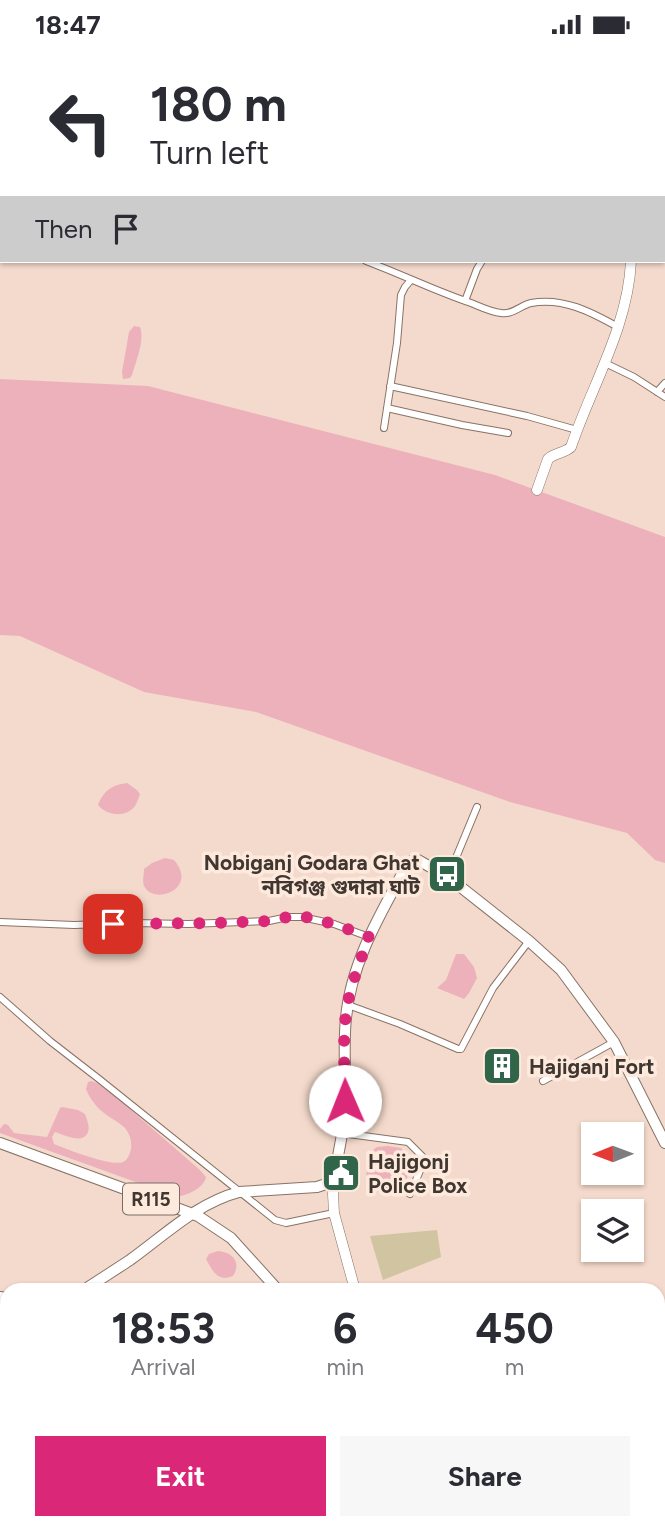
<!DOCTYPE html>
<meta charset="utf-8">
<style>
:root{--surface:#fff;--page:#f7f7f7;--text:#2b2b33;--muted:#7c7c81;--accent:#db2777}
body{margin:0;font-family:Figtree,"Noto Sans Bengali",sans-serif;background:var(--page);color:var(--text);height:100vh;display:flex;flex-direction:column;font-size:26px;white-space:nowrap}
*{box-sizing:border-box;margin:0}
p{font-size:23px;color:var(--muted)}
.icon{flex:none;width:38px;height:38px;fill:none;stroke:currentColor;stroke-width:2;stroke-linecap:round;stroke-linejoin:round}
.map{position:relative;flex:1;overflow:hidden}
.panel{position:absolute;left:0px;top:1234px;width:665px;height:247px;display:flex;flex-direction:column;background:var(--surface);border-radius:21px 21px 0 0;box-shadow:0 2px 5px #0004}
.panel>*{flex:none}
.hud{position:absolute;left:0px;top:0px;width:665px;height:214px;box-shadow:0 2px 5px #0004;background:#fff;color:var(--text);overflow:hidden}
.needle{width:46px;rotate:269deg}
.controls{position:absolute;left:581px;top:1073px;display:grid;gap:14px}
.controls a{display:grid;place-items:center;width:63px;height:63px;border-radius:0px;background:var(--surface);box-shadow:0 2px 5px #0004;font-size:35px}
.pin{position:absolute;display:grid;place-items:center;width:60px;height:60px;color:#fff;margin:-30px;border-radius:14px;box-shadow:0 4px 10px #0006}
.me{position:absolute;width:77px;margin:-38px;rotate:359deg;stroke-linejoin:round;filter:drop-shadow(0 0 5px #0008)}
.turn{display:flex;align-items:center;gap:24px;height:147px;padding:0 35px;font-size:32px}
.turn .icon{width:91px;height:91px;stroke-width:2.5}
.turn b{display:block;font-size:49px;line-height:60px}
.then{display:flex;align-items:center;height:66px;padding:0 35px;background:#0003;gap:14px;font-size:26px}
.eta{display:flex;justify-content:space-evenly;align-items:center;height:119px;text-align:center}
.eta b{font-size:42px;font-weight:700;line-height:49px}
.primary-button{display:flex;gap:14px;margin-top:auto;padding:14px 35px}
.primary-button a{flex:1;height:80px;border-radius:0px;background:var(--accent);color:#fff;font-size:28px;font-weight:700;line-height:80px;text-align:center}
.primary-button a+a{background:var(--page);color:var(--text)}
.status{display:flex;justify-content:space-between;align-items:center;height:49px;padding:0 35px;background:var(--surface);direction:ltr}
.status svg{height:19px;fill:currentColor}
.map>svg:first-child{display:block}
.green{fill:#d0c5a0}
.water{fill:#edb1bc}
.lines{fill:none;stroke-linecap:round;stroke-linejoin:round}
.street-casing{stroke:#897266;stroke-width:8}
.secondary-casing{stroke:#897266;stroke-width:11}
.primary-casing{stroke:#897266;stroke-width:12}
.street{stroke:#fff;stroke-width:6}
.secondary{stroke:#fff;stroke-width:10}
.primary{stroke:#fff;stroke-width:10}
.route{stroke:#db2777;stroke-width:12;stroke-dasharray:0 21.6}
.labels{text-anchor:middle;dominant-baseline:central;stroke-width:7;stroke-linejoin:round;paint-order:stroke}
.shield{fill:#fee9dd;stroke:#7a6c65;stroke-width:2}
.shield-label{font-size:19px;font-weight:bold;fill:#413731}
.poi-label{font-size:21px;font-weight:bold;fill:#413731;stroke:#fee9dd;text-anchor:start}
</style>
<div class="status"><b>18:47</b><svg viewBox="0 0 49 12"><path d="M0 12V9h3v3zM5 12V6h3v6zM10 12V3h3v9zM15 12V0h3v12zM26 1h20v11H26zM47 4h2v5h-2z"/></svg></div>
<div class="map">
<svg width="665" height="1480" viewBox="0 0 665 1480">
<rect width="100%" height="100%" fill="#f4dacc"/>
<path class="green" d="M437,1181L441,1208L383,1231L370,1187Z"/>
<path class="water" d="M134,277L140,278C145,291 136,312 132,326L130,329L123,330L122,323L129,283Z
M0,330L148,337L495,426L665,488V814L655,811L627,784L510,753L256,663L144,643L20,587L0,586Z
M127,734L137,741L140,745C139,748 137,754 135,757C126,769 107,767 98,756C104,741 112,736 127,734Z
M165,809L174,811C199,840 154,857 144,837C142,832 144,826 144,820L152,814Z
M456,905H464L474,918L477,929L469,944L464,950L437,939L446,931Z
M91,1032L97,1034L116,1048L200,1121L206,1128C204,1139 188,1146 177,1148L0,1084V1080L4,1075L8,1076L14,1084L47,1088L60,1059L62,1058L78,1061L85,1065C87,1071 90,1077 88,1083C83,1096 65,1086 55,1083L52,1088L54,1095C66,1100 112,1118 123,1113C128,1111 130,1104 131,1100C132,1092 130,1085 125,1079C121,1075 116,1072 111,1069C100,1062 91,1053 86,1040L88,1033Z
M388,1097L401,1099C411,1111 408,1125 405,1140C395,1144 381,1147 372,1139C363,1131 365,1104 377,1098C378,1098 387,1097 388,1097Z
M218,1202C232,1203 242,1213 233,1227C218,1233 213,1223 206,1210L209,1205Z"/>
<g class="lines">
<g class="street-casing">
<path id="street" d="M172,0V2
M359,0V2
M383,0V2
M131,2V0
M160,2V0
M264,2L267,0
M539,2L540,0
M0,71H2
M366,212C401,225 435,242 471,254C481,258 491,263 501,264C513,266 521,256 531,254C563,248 591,263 618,278
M465,252L477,220L482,212
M605,314L634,328L665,348
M390,337L527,367L577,381
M657,343L665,334
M387,359L462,376L508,384
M384,379L397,294L401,246L405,238L411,231
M448,828L477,758
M0,873L74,876L133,874L188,875L269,872L288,868H302L334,875L369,888
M0,948L50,992L99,1030L275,1171L286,1174L334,1164
M348,956L400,975L458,1000H461L493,939L529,892
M543,1032L614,993
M341,1084L408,1093L425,1110L410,1145
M0,1321L7,1324
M658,1359L662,1350
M658,1386L665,1387
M658,1472L665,1473
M122,1480L124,1474
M532,1480V1474
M593,1480V1474
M613,1480L616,1474"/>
</g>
<g class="secondary-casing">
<path id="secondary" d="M585,0L586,2
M537,441L548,410C554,404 565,404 571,398C592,336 628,278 631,212
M334,1126L333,1145L334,1164L355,1241
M315,1480L317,1474"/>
</g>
<g class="primary-casing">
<path id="primary" d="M0,1094L198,1167L231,1189L278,1241
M84,1241C99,1231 115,1221 130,1211C165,1186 197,1154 239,1143L317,1138L329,1134L333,1129C339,1106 345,1073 345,1050C346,1023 343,996 346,969C351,913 381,864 407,816L412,812L418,811L448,828L529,892L561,921L614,993L665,1094
M0,1248L7,1249
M492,1474L498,1480"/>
</g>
<use href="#street" class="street"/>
<use href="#secondary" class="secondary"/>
<use href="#primary" class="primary"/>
</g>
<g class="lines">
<path class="route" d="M113,875L215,874L269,872L288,868L302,867L334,875L369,888C361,910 352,933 347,957C342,988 345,1021 345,1052"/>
</g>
<defs>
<g id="bus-square" transform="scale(2.0125)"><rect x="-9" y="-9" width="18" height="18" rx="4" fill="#30654a" stroke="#fee9dd"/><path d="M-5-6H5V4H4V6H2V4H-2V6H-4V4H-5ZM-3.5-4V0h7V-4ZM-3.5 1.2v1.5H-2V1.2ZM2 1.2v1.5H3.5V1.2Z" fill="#fff"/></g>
<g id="building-square" transform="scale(2.0125)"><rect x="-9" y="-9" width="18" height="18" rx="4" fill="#30654a" stroke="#fee9dd"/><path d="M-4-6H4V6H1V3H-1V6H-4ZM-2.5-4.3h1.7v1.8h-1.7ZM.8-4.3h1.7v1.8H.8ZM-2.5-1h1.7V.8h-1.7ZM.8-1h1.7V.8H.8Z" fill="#fff"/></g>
<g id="civic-square" transform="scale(2.0125)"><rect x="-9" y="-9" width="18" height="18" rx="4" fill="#30654a" stroke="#fee9dd"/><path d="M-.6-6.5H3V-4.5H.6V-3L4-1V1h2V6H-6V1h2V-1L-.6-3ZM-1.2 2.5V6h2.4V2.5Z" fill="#fff"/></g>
</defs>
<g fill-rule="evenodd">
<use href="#bus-square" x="447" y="825"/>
<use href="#building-square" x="502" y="1017"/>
<use href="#civic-square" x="341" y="1124"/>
</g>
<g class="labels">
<rect class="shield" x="123" y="1134.5" width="56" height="31" rx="5"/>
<g class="shield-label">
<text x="151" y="1150">R115</text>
</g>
<g class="poi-label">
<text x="420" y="813" text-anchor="end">Nobiganj Godara Ghat<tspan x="420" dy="24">নবিগঞ্জ গুদারা ঘাট</tspan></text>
<text x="529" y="1017">Hajiganj Fort</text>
<text x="368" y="1112">Hajigonj<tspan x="368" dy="24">Police Box</tspan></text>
</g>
</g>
</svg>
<div class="controls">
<a><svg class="needle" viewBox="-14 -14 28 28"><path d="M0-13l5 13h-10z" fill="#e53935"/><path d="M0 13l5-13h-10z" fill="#7c7c81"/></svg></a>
<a><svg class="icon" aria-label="layers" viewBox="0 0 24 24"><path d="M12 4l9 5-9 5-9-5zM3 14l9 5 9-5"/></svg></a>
</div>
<div class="pin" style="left:113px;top:875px;background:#d93025"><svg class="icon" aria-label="arrive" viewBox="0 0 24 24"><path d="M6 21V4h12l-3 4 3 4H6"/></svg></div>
<svg class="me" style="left:345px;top:1052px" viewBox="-20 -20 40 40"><circle r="19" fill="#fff"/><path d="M0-13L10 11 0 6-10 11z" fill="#db2777"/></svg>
<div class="hud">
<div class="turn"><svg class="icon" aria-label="left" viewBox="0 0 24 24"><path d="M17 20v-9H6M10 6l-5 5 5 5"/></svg><div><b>180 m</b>Turn left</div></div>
<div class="then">Then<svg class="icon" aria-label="arrive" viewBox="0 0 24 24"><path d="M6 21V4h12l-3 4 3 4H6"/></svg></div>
</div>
<section class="panel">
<div class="eta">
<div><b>18:53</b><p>Arrival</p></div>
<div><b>6</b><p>min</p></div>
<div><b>450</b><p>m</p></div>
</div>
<div class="primary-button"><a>Exit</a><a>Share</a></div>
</section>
</div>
